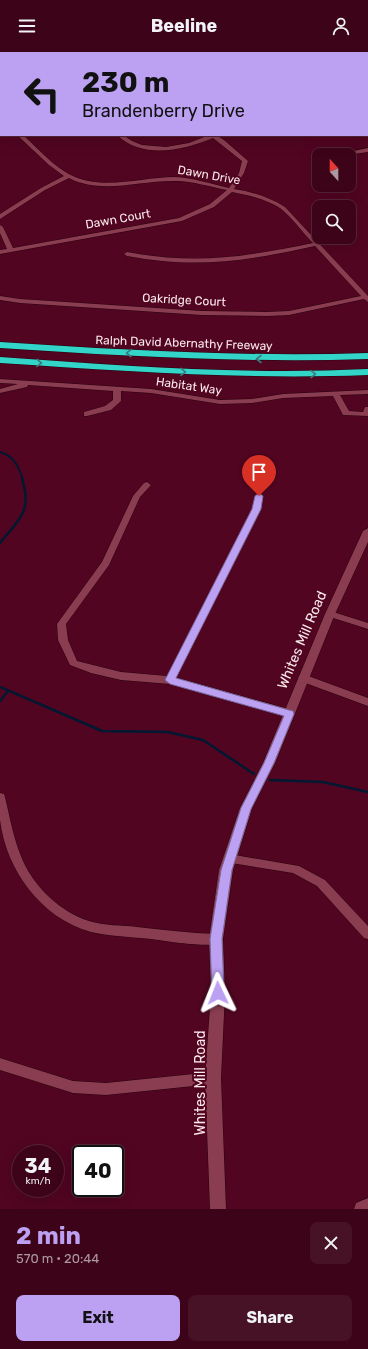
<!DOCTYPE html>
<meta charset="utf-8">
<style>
:root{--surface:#3d0419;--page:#481226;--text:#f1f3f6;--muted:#ad98a2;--line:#562538;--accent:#bca0f2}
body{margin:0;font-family:Rubik,sans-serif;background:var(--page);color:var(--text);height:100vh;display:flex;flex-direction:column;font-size:15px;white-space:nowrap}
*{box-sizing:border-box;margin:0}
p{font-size:13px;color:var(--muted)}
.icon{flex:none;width:22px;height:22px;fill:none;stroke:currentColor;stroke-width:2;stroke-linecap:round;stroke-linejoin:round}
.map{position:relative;height:1157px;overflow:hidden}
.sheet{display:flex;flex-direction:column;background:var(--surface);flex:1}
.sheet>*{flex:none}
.hud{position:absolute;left:0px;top:0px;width:368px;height:84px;box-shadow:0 4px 16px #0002,0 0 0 1px var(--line);background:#bca0f2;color:#111;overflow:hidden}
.needle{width:26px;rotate:339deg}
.buttons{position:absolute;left:312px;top:96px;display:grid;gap:8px}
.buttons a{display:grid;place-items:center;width:44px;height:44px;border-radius:8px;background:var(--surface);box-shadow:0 4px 16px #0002,0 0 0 1px var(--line);font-size:20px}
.speed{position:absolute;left:12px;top:1093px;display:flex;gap:8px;font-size:20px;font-weight:700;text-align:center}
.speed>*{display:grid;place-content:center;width:52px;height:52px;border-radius:50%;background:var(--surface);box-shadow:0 4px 16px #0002,0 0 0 1px var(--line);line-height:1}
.speed small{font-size:10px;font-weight:400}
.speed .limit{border:2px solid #111;border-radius:6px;background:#fff;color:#111}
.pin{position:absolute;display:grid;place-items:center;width:34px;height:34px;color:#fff;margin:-41px -17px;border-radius:50% 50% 50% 0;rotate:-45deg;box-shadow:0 0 4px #0007}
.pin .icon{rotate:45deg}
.me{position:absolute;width:44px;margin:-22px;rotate:358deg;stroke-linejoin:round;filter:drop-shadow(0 0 3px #0008)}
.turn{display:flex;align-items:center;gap:14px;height:84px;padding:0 16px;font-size:18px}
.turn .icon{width:52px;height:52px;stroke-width:2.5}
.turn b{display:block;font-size:28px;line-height:34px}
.round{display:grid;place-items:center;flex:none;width:42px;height:42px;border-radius:8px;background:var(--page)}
.headline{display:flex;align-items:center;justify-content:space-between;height:68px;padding:0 16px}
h1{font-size:24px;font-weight:700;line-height:30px;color:var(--accent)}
.primary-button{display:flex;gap:8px;margin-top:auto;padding:8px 16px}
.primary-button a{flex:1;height:46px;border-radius:8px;background:var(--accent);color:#111;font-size:16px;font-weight:700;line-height:46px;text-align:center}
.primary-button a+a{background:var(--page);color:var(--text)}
header{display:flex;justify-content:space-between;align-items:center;height:52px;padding:0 16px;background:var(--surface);font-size:18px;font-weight:700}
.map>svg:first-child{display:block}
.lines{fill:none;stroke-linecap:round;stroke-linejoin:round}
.stream-far1{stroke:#001830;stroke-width:2}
.stream{stroke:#001830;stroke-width:2.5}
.minor-casing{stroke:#27030e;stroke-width:1}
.tertiary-casing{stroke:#27030e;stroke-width:1}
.secondary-casing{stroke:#27030e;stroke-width:1}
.motorway-casing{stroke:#27030e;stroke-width:1}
.minor{fill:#8a3d50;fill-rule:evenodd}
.tertiary{fill:#8a3d50;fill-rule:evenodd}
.secondary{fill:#8a3d50;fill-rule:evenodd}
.motorway{fill:#32d5c8;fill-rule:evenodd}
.oneway{stroke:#40777d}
.route{fill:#bca0f2;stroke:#7a689d}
.labels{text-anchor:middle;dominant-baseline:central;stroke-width:4;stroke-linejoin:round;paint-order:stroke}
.far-street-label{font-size:12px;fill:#fbe8eb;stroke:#510521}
.street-label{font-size:14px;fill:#fbe8eb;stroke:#510521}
</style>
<header><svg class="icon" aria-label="menu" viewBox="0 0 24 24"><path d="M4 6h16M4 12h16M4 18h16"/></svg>Beeline<svg class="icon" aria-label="person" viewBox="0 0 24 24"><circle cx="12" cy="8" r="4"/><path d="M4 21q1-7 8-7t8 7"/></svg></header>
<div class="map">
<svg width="368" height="1157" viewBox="0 0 368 1157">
<rect width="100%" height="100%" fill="#510521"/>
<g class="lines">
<path class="stream-far1" d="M0,400C14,404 19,415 23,428"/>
<path class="stream" d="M0,491C18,468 33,460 22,427
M0,635L102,679L168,680L203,688L254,722
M0,649L8,639
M270,728L323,730L368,740"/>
<g class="minor-casing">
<path id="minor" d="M49,0H60L49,1Z
M138,0H143V1H138Z
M211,0H215V1H211Z
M305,0H319L305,1Z
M0,7H1V9H0Z
M367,53H368V57H367Z
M0,63L1,64V68L0,67Z
M17,83H23C40,98 54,116 75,125C107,138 142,125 175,125C193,126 212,132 229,136L239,121L242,109L213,86C184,98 143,108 117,83H123L132,89L142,93L166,95L189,91L209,83H216L224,88L248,109L244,121L234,137C253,140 269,145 285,155L368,244V250L364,247L289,263L267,264L202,263L20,251L0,248V244L20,247L202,259L267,260L289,259L361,244L315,194C247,209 197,217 127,204L124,202L127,200C196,213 245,205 313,191C302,180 292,165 280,156C266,147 248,143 232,140L214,155L182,169L0,202V198L7,197L0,181V173L3,175L13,196L179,166L210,152L227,138C210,135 193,129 176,129C140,128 102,143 69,126L45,138L0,167V162L41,136L64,124L49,113Z
M368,96V100L347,103H334Z
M0,327L151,337L220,348L252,347L283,342L368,338V342L340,343L349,359L363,360L365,355H368V364L343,363L333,344L283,346L252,351L220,352L151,341L121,339V349L111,358L87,364H84V360L105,354L113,348V339L28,333L27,335L0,341V337L18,332L0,331Z
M147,430L151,433L140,445L109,513L66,572L68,588L77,609L121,620L167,624L253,457L255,444L259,441L263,444L261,457L176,626L289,657L292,658L294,661L292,664L289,665L170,632L121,628L91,621L70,613L58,588L57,572L102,510L133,444L144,431Z
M330,559L368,571V577L327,564L326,562Z
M303,622L368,646V654L300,629L298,626L300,623Z
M0,741L4,742L5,745C10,766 14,789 23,809C35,836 61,860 89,869C104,874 122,873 137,875C164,878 190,881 216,882L220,883L222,887L220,891C207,896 166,889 151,887C133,885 107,884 91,880C41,866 6,818 0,768C0,759 0,750 0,741Z
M229,802L299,814L325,828L368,874V887L364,886L317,834L293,821L225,810L224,807L225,804Z
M0,1006L73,1029L106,1031L213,1020L217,1022L219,1026L217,1030L213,1032L106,1043L73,1041L0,1018Z"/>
</g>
<g class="tertiary-casing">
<path id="tertiary" d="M368,476V490L335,562L275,711L252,756L233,818L223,887L225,941L221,1026L226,1157H210L205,1026L211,941L209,887L219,818L240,756L263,711L325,562L363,479Z"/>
</g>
<g class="secondary-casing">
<path id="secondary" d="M368,1146V1157H354L356,1151Z"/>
</g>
<g class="motorway-casing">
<path id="motorway" d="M0,290C123,298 245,305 368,301V307C245,311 123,304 0,296Z
M0,305C123,314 245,323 368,317V323C245,328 123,319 0,311Z"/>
</g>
<use href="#minor" class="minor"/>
<use href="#tertiary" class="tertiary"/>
<use href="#secondary" class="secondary"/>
<use href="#motorway" class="motorway"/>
</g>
<defs><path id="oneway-chevron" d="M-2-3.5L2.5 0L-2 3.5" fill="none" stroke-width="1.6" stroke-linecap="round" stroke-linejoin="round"/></defs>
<g class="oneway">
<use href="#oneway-chevron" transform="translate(129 301) rotate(-176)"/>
<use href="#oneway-chevron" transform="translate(259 307) rotate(-180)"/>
<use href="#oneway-chevron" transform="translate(39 311) rotate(4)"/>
<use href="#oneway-chevron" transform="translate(183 320) rotate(2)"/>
<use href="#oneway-chevron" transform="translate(313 322) rotate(-1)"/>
</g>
<path class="route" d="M259,441L263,444L261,457L176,626L289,658L293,659L294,662L274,711L251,757L232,818L222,887L224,941L222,945L218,946L213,945L212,941L210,887L221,818L241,756L264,711L284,664L170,632L165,628L252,457L255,444Z"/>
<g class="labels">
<g class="far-street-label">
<text transform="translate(209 123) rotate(10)">Dawn Drive</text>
<text transform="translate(118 167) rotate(-10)">Dawn Court</text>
<text transform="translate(184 248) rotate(3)">Oakridge Court</text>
<text transform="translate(184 291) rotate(2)">Ralph David Abernathy Freeway</text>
<text transform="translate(189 334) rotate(8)">Habitat Way</text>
</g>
<g class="street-label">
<text transform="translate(302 588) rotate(-67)">Whites Mill Road</text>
<text transform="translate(200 1031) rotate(-90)">Whites Mill Road</text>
</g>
</g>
</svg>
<div class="buttons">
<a><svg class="needle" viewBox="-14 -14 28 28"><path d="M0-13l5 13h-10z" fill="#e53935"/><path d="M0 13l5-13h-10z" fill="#ad98a2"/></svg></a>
<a><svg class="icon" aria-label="search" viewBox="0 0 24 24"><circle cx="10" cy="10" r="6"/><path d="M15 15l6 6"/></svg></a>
</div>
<div class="speed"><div>34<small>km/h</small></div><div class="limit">40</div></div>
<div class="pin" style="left:259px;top:444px;background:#d93025"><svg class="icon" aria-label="arrive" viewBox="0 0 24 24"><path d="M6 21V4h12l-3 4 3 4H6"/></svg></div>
<svg class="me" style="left:218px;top:941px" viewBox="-20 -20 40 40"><path d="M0-17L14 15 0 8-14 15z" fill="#bca0f2" stroke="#fff" stroke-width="4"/></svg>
<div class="hud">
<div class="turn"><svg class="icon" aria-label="left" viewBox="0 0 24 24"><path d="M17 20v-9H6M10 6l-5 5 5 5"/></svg><div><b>230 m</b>Brandenberry Drive</div></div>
</div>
</div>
<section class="sheet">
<div class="headline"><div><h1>2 min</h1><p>570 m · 20:44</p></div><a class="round"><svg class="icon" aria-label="close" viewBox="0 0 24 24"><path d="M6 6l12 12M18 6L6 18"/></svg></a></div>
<div class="primary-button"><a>Exit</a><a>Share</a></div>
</section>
